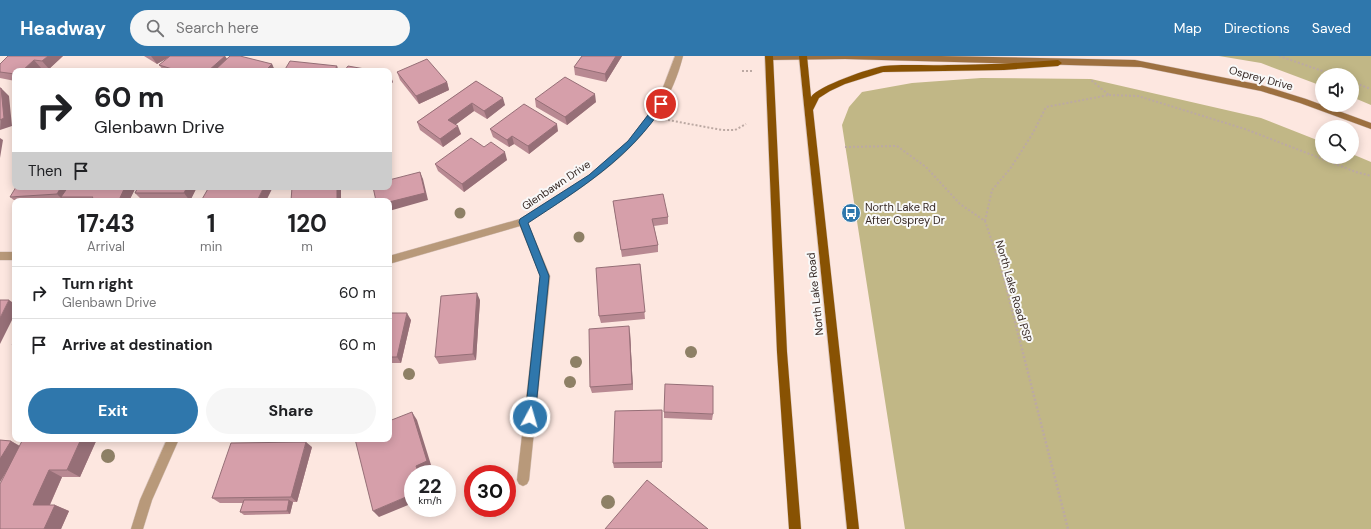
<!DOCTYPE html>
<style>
:root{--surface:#fff;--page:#f6f6f6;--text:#202124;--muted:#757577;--line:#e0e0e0;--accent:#2f77ac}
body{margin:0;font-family:"DM Sans",sans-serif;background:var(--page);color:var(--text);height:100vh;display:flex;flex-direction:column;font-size:15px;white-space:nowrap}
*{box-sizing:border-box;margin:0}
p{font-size:13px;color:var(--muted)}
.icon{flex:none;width:22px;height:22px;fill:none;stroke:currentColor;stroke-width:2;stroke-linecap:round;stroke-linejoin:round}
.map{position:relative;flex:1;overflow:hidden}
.side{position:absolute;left:12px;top:142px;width:380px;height:244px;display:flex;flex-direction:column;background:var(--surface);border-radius:8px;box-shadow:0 2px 10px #0003}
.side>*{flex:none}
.banner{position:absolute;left:12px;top:12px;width:380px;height:122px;border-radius:8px;box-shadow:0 2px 10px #0003;background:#fff;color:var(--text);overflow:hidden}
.tools{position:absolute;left:1315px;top:12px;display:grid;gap:8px}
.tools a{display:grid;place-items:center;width:44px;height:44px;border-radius:50%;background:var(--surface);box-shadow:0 2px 10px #0003;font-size:20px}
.speed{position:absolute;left:404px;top:409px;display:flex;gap:8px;font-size:20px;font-weight:700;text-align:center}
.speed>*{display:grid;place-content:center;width:52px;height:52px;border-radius:50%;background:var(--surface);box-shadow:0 2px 10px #0003;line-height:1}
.speed small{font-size:10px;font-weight:400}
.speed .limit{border:6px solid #d22;background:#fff;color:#111}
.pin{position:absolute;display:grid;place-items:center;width:34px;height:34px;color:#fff;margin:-17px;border:2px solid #fff;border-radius:50%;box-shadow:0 1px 4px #0007}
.me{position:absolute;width:44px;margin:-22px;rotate:6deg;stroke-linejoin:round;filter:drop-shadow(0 0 3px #0008)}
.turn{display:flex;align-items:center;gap:14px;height:84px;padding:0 16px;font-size:18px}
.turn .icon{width:52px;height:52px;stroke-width:2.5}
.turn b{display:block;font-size:28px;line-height:34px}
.then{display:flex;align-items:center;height:38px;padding:0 16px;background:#0003;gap:8px;font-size:15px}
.eta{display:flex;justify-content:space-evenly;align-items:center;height:68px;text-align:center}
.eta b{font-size:24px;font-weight:700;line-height:28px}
.button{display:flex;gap:8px;margin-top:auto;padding:8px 16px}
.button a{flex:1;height:46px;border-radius:24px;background:var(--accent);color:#fff;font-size:16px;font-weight:700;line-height:46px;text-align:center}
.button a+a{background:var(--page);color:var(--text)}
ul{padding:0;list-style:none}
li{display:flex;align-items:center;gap:12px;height:52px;padding:0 16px;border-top:1px solid var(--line)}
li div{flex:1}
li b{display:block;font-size:15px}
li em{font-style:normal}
header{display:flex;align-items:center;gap:24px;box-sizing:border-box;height:56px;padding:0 20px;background:var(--accent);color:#fff}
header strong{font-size:19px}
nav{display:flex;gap:22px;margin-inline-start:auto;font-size:14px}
.search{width:280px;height:36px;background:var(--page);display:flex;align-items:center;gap:10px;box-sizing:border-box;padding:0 14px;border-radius:22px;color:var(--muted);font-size:15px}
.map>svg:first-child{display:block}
.forest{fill:#c1b786}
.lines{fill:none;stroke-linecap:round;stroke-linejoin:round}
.street-casing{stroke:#d9c5be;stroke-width:1}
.secondary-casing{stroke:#d9c5be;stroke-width:1}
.primary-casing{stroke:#d9c5be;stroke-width:1}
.path-far1{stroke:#bca9a3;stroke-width:2;stroke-dasharray:2 2;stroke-linecap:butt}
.path{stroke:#bca9a3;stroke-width:2.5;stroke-dasharray:2 2;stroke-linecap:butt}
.street{fill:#b8997a;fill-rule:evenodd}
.secondary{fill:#9d7040;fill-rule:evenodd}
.primary{fill:#885203;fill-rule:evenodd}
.tree{fill:#8e8066}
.wall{fill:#b88992}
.shaded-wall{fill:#966f77}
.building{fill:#d69faa;stroke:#966f77}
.route{fill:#2f77ac;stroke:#1f4d70}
.labels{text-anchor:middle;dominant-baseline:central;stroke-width:4;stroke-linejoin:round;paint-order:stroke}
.street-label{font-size:11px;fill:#362824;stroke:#f9f9f9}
.poi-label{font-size:11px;fill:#362824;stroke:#f9f9f9;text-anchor:start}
</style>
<header>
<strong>Headway</strong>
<div class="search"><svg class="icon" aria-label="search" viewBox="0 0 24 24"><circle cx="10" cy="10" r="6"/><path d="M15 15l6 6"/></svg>Search here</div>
<nav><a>Map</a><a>Directions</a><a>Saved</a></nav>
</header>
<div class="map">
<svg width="1371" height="473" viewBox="0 0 1371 473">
<rect width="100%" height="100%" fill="#fde7e0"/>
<path class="forest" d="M1219,0H1371V49L1352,41V19H1322V30L1261,7Z
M981,22L1091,23L1261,62L1322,86V101H1352V98L1371,106V473H905L842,69L849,51L862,36L912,27Z"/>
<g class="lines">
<g class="street-casing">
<path id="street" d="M675,0H683C662,84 595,123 528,167L550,220L529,424L527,428L523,430L519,428L517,424L540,220L520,170L389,208V200L520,163L589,119L628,85L657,47Z
M0,196H15V204H0Z
M167,383H179L152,444L143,473H131L140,444Z"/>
</g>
<g class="secondary-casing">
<path id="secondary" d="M766,0H941L1135,4L1261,29L1306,43L1371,67V73L1300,47L1261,35L1141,11L845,3L769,4L766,3Z"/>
</g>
<g class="primary-casing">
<path id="primary" d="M765,0H773L787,296L801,473H789L777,296Z
M799,0H807L811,41C818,30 870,12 884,10C905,8 927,10 948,9C985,9 1021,7 1058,4L1062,7L1058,10L1004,14L883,16L845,28L830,35L819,42L813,54L859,473H847Z"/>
</g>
<path class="path-far1" d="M1279,0L1334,19
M742,15H752
M1352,26L1371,33
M1109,39L1138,40L1245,73L1356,116L1371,120
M668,64L722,74H735L746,68
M845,91L897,90L926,111L960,148L985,165L1001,212
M985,165L992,134L1010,113L1033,77L1046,51L1109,39L1091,24"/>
<path class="path" d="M1001,211L1068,473"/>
<use href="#street" class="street"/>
<use href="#secondary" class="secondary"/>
<use href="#primary" class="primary"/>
</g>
<g class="tree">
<circle cx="460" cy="157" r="5.5"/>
<circle cx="579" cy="181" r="5.5"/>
<circle cx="691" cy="296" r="6"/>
<circle cx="576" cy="306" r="6"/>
<circle cx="409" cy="318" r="6"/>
<circle cx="570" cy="326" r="6"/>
<circle cx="108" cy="400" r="7"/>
<circle cx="608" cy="446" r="7"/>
</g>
<path class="wall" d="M63,0L49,13L41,12L15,15V25L0,22V8Z
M144,0H225L227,3L272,8L275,15H164L159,9L169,1L157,8Z
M582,0H622L606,26L575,19L574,11Z
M397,16L447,26L449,34L419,48L400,24Z
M476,25L505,49L487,63L474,55L455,69L461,78L443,91L420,74L417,66Z
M535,43L596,46L567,69L536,51Z
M490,73L558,75L529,98L514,88L509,91L493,81Z
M484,91L507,104L464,136L438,115L435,108Z
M136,131L129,145H15L10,141Z
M138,131H197L190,145L142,144L135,137Z
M613,145L668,161V168L654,170L658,189V196L622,201Z
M640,208L645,263L601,267L599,260Z
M480,244L476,304L439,308L435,301Z
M389,257L411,264L401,307H389Z
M630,276L633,334L592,337L590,331Z
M662,354V412H614L613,407Z
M664,356L713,358L712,364L664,362Z
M23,383H97L80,421H62L50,449H55L69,455L61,473H0L8,413L0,426V384L11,385L20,390Z
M312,391L297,446H293L290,458L244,459L240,456L243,447H220L212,442Z"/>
<path class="shaded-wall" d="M48,0H63L49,13L42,5Z
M151,0H171L157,8Z
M225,0L230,8L222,15H208Z
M616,0H622L606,26L605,18Z
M34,4L41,12L37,15H22Z
M272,8L275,15H265Z
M337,10L339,15H334Z
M390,18L393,26L389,31V19Z
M447,26L449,34L419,48L416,40Z
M1,32L9,40L12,70L0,74Z
M595,38L596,46L567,69L565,61Z
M503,42L505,49L487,63L484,55Z
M472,47L474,55L451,72L448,64Z
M557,68L558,75L529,98L528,90Z
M458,70L461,78L443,91L440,83Z
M512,80L514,88L509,91L507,84Z
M0,82L3,84L0,102Z
M505,96L507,104L464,136L462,128Z
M420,116L423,123L428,144L389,155V146Z
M61,131H72L61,141L65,145H64L57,138Z
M125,131H136L129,145H120L119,144Z
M187,131H197L190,145L184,137Z
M264,131H273L266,145H257Z
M337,131H341V145H337Z
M477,237L480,244L476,304L473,298Z
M9,244L15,248V258L0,288V262Z
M407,257L411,264L401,307L397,301Z
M629,270L630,276L633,334L632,328Z
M412,356L417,364L432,412L422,417V418H419L416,410Z
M81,383H97L80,421L67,414Z
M11,385L21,391L0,426V403Z
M306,386L312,391L297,446L291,441Z
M49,414L62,421L47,455L33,449Z
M413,438V447L379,461L373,455Z
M289,444L293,446L290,458L287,455Z
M55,449L69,455L61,473H44Z"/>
<path class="building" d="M8,0H48L42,5L34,4L22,15H15V18L0,16V8Z
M170,0H225L208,15H179L159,9Z
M230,0H240L272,8L265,15H214Z
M582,0H616L605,18L574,11Z
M427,3L447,26L416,40L397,16Z
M290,5L337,10L334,15H284Z
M348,10L376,15H344Z
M565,21L595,38L565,61L535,43Z
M476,25L503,42L484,55L472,47L448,64L458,70L440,83L417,66Z
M0,32H1L4,62L0,64Z
M524,48L557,68L528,90L512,80L507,84L490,73Z
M471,82L484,91L491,86L505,96L462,128L435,108Z
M420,116L425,137L389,146V145H376L373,131H389V124Z
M16,131H61L57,138L10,141Z
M68,131H125L119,144H91L93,141H61Z
M138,131H187L184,137H135Z
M209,131L231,133L232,131H264L257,145H201Z
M292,131H337V145H291Z
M663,138L668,161L652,163L658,189L621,194L613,145Z
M640,208L645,256L599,260L596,212Z
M477,237L473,298L435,301L441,240Z
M0,244H9L0,262Z
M389,257H407L397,301H389Z
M629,270L632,328L590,331L589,273Z
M15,285V289H12Z
M665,328L713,330V358L664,356Z
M662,354V406L613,407L615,355Z
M412,356L427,405L416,410L419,418H413V438L373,455L355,383H389V365Z
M23,383H81L67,414H49L33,449H55L44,473H0V428Z
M0,384L11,385L0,403Z
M306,386L291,441L212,442L231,387Z
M647,424L708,473H605Z
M244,444H289L287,455L240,456Z"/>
<path class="route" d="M658,46H663L665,48C629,103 581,132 528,167L549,220L535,361L533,365L530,366L526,365L525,361L540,220L519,166L520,163L589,119L628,85Z"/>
<defs>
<g id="bus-disc" transform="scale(1)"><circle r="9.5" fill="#2f77ac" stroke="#f9f9f9"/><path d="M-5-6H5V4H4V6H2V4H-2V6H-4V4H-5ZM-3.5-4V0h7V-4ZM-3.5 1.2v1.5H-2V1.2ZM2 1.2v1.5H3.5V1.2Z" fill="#fff"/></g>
</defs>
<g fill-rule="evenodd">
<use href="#bus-disc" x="851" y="157"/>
</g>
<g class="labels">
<g class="street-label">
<text transform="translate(1261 22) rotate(15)">Osprey Drive</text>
<text transform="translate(556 129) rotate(-34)">Glenbawn Drive</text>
<text transform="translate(1014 235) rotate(74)">North Lake Road PSP</text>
<text transform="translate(815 238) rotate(-96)">North Lake Road</text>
</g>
<g class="poi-label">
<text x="865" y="151">North Lake Rd<tspan x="865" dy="13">After Osprey Dr</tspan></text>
</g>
</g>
</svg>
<div class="tools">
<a><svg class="icon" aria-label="sound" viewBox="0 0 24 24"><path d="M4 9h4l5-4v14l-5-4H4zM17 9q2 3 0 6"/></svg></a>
<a><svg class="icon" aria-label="search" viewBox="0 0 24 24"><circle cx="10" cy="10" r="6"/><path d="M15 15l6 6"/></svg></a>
</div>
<div class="speed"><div>22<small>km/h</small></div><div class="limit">30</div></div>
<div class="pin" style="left:661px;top:48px;background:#d93025"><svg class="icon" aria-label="arrive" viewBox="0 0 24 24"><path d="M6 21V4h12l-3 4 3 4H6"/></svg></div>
<svg class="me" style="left:530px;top:361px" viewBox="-20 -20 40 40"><circle r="17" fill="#2f77ac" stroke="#fff" stroke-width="3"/><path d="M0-11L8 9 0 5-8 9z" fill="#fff"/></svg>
<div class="banner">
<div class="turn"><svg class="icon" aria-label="right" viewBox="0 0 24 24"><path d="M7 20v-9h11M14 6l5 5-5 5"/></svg><div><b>60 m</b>Glenbawn Drive</div></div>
<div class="then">Then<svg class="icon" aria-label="arrive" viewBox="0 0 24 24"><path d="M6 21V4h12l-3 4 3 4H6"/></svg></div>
</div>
<section class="side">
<div class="eta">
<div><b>17:43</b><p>Arrival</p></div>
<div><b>1</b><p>min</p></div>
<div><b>120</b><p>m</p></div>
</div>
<ul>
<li><svg class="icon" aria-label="right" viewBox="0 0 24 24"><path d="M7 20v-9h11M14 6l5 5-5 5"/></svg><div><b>Turn right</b><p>Glenbawn Drive</p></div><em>60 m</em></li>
<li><svg class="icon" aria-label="arrive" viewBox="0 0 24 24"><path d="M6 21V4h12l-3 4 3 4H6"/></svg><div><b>Arrive at destination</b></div><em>60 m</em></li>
</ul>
<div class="button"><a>Exit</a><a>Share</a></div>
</section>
</div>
